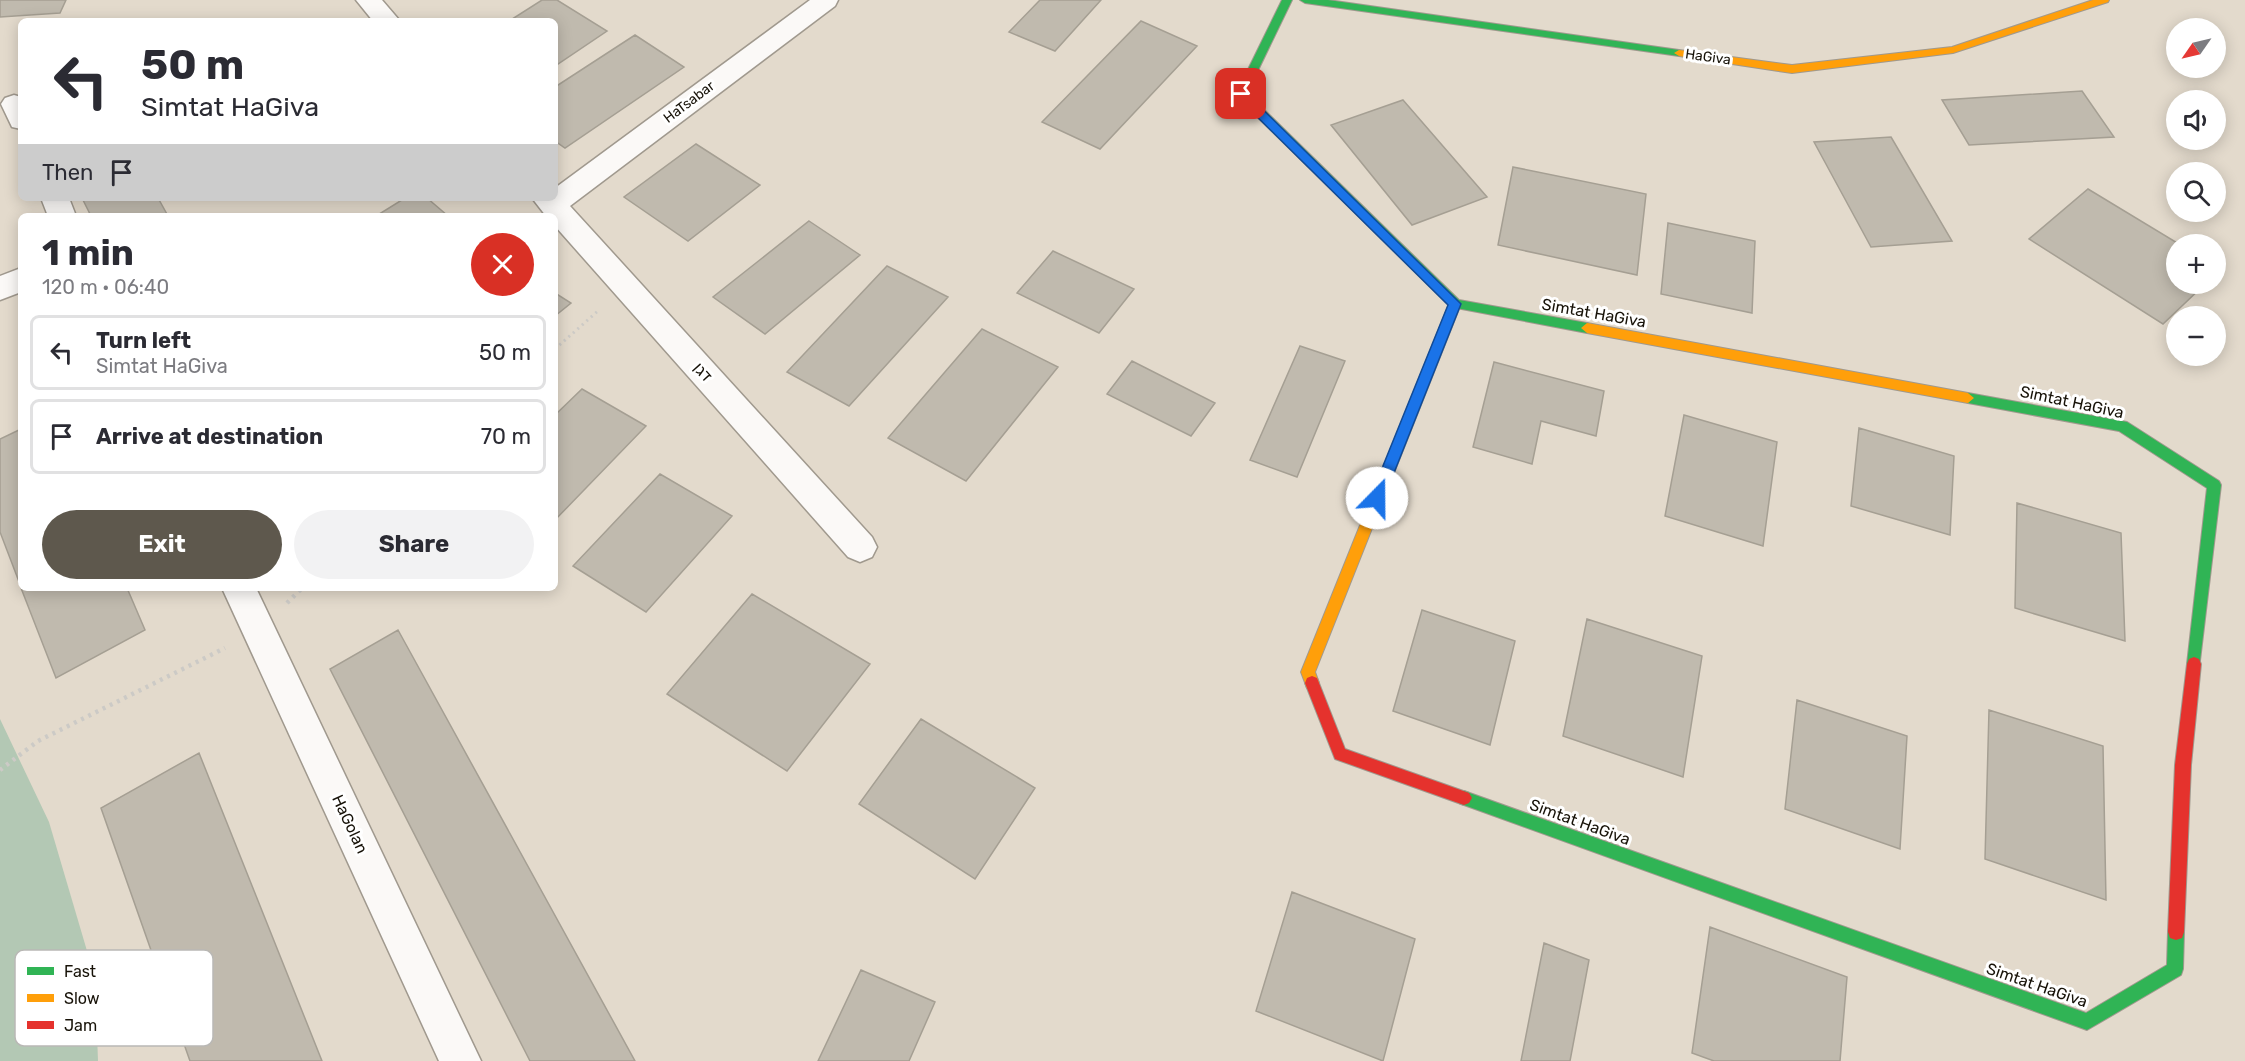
<!DOCTYPE html>
<meta charset="utf-8">
<style>
:root{--surface:#fff;--page:#f2f2f3;--text:#2b2b33;--muted:#7c7c81;--line:#e1e1e2;--accent:#5e584d}
body{margin:0;font-family:Rubik,Heebo,sans-serif;background:var(--page);color:var(--text);height:100vh;display:flex;flex-direction:column;font-size:22px;white-space:nowrap}
*{box-sizing:border-box;margin:0}
p{font-size:20px;color:var(--muted)}
.icon{flex:none;width:33px;height:33px;fill:none;stroke:currentColor;stroke-width:2;stroke-linecap:round;stroke-linejoin:round}
.map{position:relative;flex:1;overflow:hidden}
.panel{position:absolute;left:18px;top:213px;width:540px;height:378px;display:flex;flex-direction:column;background:var(--surface);border-radius:9px;box-shadow:0 3px 15px #0003}
.panel>*{flex:none}
.guide{position:absolute;left:18px;top:18px;width:540px;height:183px;border-radius:9px;box-shadow:0 3px 15px #0003;background:#fff;color:var(--text);overflow:hidden}
.needle{width:39px;rotate:236deg}
.buttons{position:absolute;left:2166px;top:18px;display:grid;gap:12px}
.buttons a{display:grid;place-items:center;width:60px;height:60px;border-radius:50%;background:var(--surface);box-shadow:0 3px 15px #0003;font-size:30px}
.pin{position:absolute;display:grid;place-items:center;width:51px;height:51px;color:#fff;margin:-26px;border-radius:12px;box-shadow:0 3px 9px #0006}
.me{position:absolute;width:66px;margin:-33px;rotate:22deg;stroke-linejoin:round;filter:drop-shadow(0 0 4px #0008)}
.turn{display:flex;align-items:center;gap:21px;height:126px;padding:0 24px;font-size:27px}
.turn .icon{width:78px;height:78px;stroke-width:2.5}
.turn b{display:block;font-size:42px;line-height:51px}
.then{display:flex;align-items:center;height:57px;padding:0 24px;background:#0003;gap:12px;font-size:22px}
.round{display:grid;place-items:center;flex:none;width:63px;height:63px;border-radius:32px;background:var(--page)}
.headline{display:flex;align-items:center;justify-content:space-between;height:102px;padding:0 24px}
h1{font-size:36px;font-weight:700;line-height:45px}
.cta{display:flex;gap:12px;margin-top:auto;padding:12px 24px}
.cta a{flex:1;height:69px;border-radius:36px;background:var(--accent);color:#fff;font-size:24px;font-weight:700;line-height:69px;text-align:center}
.cta a+a{background:var(--page);color:var(--text)}
ul{padding:0;list-style:none}
li{display:flex;align-items:center;gap:18px;height:75px;margin:0 12px 9px;padding:0 12px;border:3px solid var(--line);border-radius:9px}
li div{flex:1}
li b{display:block;font-size:22px}
li em{font-style:normal}
.map>svg:first-child{display:block}
.green{fill:#b3c8b4}
.building{fill:#c0baae;stroke:#a59f93;stroke-width:1.5}
.lines{fill:none;stroke-linecap:round;stroke-linejoin:round}
.street-casing{stroke:#a0998e;stroke-width:3}
.fast-casing{stroke:#a0998e;stroke-width:2}
.slow-casing{stroke:#a0998e;stroke-width:2}
.jam-casing{stroke:#a0998e;stroke-width:2}
.path-far1{stroke:#cccac6;stroke-width:3;stroke-dasharray:2 4;stroke-linecap:butt}
.path{stroke:#cccac6;stroke-width:4.5;stroke-dasharray:3 5;stroke-linecap:butt}
.street{fill:#fbf9f7;fill-rule:evenodd}
.fast{fill:#30b455;fill-rule:evenodd}
.slow{fill:#ff9f0a;fill-rule:evenodd}
.jam{fill:#e5322d;fill-rule:evenodd}
.route{fill:#1a73e8;stroke:#114b97;stroke-width:1.5}
.labels{text-anchor:middle;dominant-baseline:central;stroke-width:6;stroke-linejoin:round;paint-order:stroke}
.far-street-label{font-size:14px;fill:#171208;stroke:#fff}
.street-label{font-size:16px;fill:#171208;stroke:#fff}
.key{fill:#fff;stroke:#b9b8b5;stroke-width:1.5}
.key-label{font-size:16px;fill:#171208}
</style>
<div class="map">
<svg width="2245" height="1061" viewBox="0 0 2245 1061">
<rect width="100%" height="100%" fill="#e3dacc"/>
<path class="green" d="M0,719L49,822L95,978L98,1061H0Z"/>
<path class="building" d="M0,0H66L60,13L0,17Z
M542,0H557L607,31L555,66V21H509Z
M1040,0H1101L1055,51L1009,32Z
M1141,21L1197,46L1100,149L1042,122Z
M635,35L684,67L565,148L555,141V87Z
M2082,91L2114,137L1969,145L1942,100Z
M1403,100L1487,197L1412,225L1331,125Z
M1891,137L1952,241L1871,247L1814,142Z
M696,144L760,185L688,241L624,197Z
M1513,167L1646,194L1637,275L1498,245Z
M2088,189L2179,244H2176V284H2205L2163,324L2029,239Z
M82,198H158L168,216H91Z
M405,198H427L448,216H376Z
M809,221L860,255L765,334L713,297Z
M1668,223L1755,241L1752,313L1661,294Z
M1053,251L1134,289L1099,333L1017,293Z
M887,266L948,297L849,406L787,372Z
M555,293L571,303L555,316Z
M982,329L1058,367L966,481L888,438Z
M1300,346L1345,361L1297,477L1250,460Z
M1132,361L1215,403L1191,436L1107,394Z
M1494,362L1604,391L1596,436L1541,421L1532,464L1473,447Z
M582,389L646,426L555,520V415Z
M1684,415L1777,442L1763,546L1665,516Z
M1859,428L1954,456L1950,535L1851,506Z
M21,429V587L0,532V439Z
M660,474L732,516L646,612L573,566Z
M2017,503L2121,533L2125,641L2015,608Z
M21,588H127L145,630L56,678Z
M752,594L870,664L787,771L667,694Z
M1422,610L1515,641L1490,745L1393,711Z
M1587,619L1702,656L1683,777L1563,736Z
M398,630L635,1061H530L330,669Z
M1797,700L1907,736L1900,849L1785,809Z
M1989,710L2103,746L2106,900L1985,859Z
M921,719L1035,788L975,879L859,804Z
M199,753L322,1061H190L101,808Z
M1292,892L1415,939L1383,1061L1256,1011Z
M1710,927L1847,977L1840,1061H1714L1692,1053Z
M1544,943L1589,960L1570,1061H1521Z
M861,970L935,1002L909,1061H818Z"/>
<g class="lines">
<g class="street-casing">
<path id="street" d="M356,0H382L400,21H373Z
M810,0H838L835,6L570,206L872,537L877,547L872,557L860,562L848,557L555,226V216H546L532,198H555V188Z
M14,95L21,97V129L12,127L1,104L5,98Z
M41,198H69L76,216H48Z
M21,268V292L0,300V276Z
M222,588H256L481,1061H439Z"/>
</g>
<g class="fast-casing">
<path id="fast" d="M1282,0H1292L1247,93L1459,300L1587,323L1593,328L1591,331L1587,333L1451,307L1237,97L1236,94Z
M1300,0H1328L1679,50L1684,53L1679,56L1305,3Z
M1968,393L2127,422L2219,481L2221,485L2199,669L2194,671L2189,669L2187,664L2207,488L2119,431L1968,403L1962,398Z
M1464,791L2086,1013L2167,965L2168,932L2170,926L2176,924L2182,926L2184,932L2183,969L2181,975L2087,1030L1464,805L1459,803L1456,798L1459,793Z"/>
</g>
<g class="slow-casing">
<path id="slow" d="M2093,0H2109L2108,2L1953,53L1792,73L1679,56L1674,53L1679,50L1792,65L1952,47Z
M1455,299L1461,304L1315,672L1319,683L1317,688L1312,690L1307,688L1301,672L1449,304Z
M1587,323L1968,393L1974,398L1968,403L1587,333L1581,328Z"/>
</g>
<g class="jam-casing">
<path id="jam" d="M2194,657L2199,659L2201,664L2191,765L2184,932L2182,938L2176,940L2170,938L2168,932L2175,765L2187,664L2189,659Z
M1312,676L1317,678L1345,749L1469,793L1472,798L1469,803L1464,805L1335,759L1305,683L1307,678Z"/>
</g>
<path class="path-far1" d="M555,349L599,310"/>
<path class="path" d="M287,603L302,588
M0,770L38,741L225,648"/>
<use href="#street" class="street"/>
<use href="#fast" class="fast"/>
<use href="#slow" class="slow"/>
<use href="#jam" class="jam"/>
</g>
<path class="route" d="M1241,91L1245,92L1461,304L1384,498L1382,503H1372L1370,498L1448,305L1237,97L1235,94Z"/>
<g class="labels">
<g class="far-street-label">
<text transform="translate(1708 57) rotate(8)">HaGiva</text>
<text transform="translate(689 102) rotate(-37)">HaTsabar</text>
</g>
<g class="street-label">
<text transform="translate(1594 313) rotate(10)">Simtat HaGiva</text>
<text transform="translate(703 372) rotate(48)">דגן</text>
<text transform="translate(2072 402) rotate(12)">Simtat HaGiva</text>
<text transform="translate(1580 822) rotate(20)">Simtat HaGiva</text>
<text transform="translate(350 824) rotate(65)">HaGolan</text>
<text transform="translate(2037 985) rotate(19)">Simtat HaGiva</text>
</g>
</g>
<rect x="15" y="950" width="198" height="96" rx="9" class="key"/>
<rect x="27" y="967" width="27" height="8" fill="#30b455"/>
<rect x="27" y="994" width="27" height="8" fill="#ff9f0a"/>
<rect x="27" y="1021" width="27" height="8" fill="#e5322d"/>
<g class="key-label">
<text x="64" y="977">Fast</text>
<text x="64" y="1004">Slow</text>
<text x="64" y="1031">Jam</text>
</g>
</svg>
<div class="buttons">
<a><svg class="needle" viewBox="-14 -14 28 28"><path d="M0-13l5 13h-10z" fill="#e53935"/><path d="M0 13l5-13h-10z" fill="#7c7c81"/></svg></a>
<a><svg class="icon" aria-label="sound" viewBox="0 0 24 24"><path d="M4 9h4l5-4v14l-5-4H4zM17 9q2 3 0 6"/></svg></a>
<a><svg class="icon" aria-label="search" viewBox="0 0 24 24"><circle cx="10" cy="10" r="6"/><path d="M15 15l6 6"/></svg></a>
<a>+</a>
<a>−</a>
</div>
<div class="pin" style="left:1241px;top:94px;background:#d93025"><svg class="icon" aria-label="arrive" viewBox="0 0 24 24"><path d="M6 21V4h12l-3 4 3 4H6"/></svg></div>
<svg class="me" style="left:1377px;top:498px" viewBox="-20 -20 40 40"><circle r="19" fill="#fff"/><path d="M0-13L10 11 0 6-10 11z" fill="#1a73e8"/></svg>
<div class="guide">
<div class="turn"><svg class="icon" aria-label="left" viewBox="0 0 24 24"><path d="M17 20v-9H6M10 6l-5 5 5 5"/></svg><div><b>50 m</b>Simtat HaGiva</div></div>
<div class="then">Then<svg class="icon" aria-label="arrive" viewBox="0 0 24 24"><path d="M6 21V4h12l-3 4 3 4H6"/></svg></div>
</div>
<section class="panel">
<div class="headline"><div><h1>1 min</h1><p>120 m · 06:40</p></div><a class="round" style="background:#d93025;color:#fff"><svg class="icon" aria-label="close" viewBox="0 0 24 24"><path d="M6 6l12 12M18 6L6 18"/></svg></a></div>
<ul>
<li><svg class="icon" aria-label="left" viewBox="0 0 24 24"><path d="M17 20v-9H6M10 6l-5 5 5 5"/></svg><div><b>Turn left</b><p>Simtat HaGiva</p></div><em>50 m</em></li>
<li><svg class="icon" aria-label="arrive" viewBox="0 0 24 24"><path d="M6 21V4h12l-3 4 3 4H6"/></svg><div><b>Arrive at destination</b></div><em>70 m</em></li>
</ul>
<div class="cta"><a>Exit</a><a>Share</a></div>
</section>
</div>
